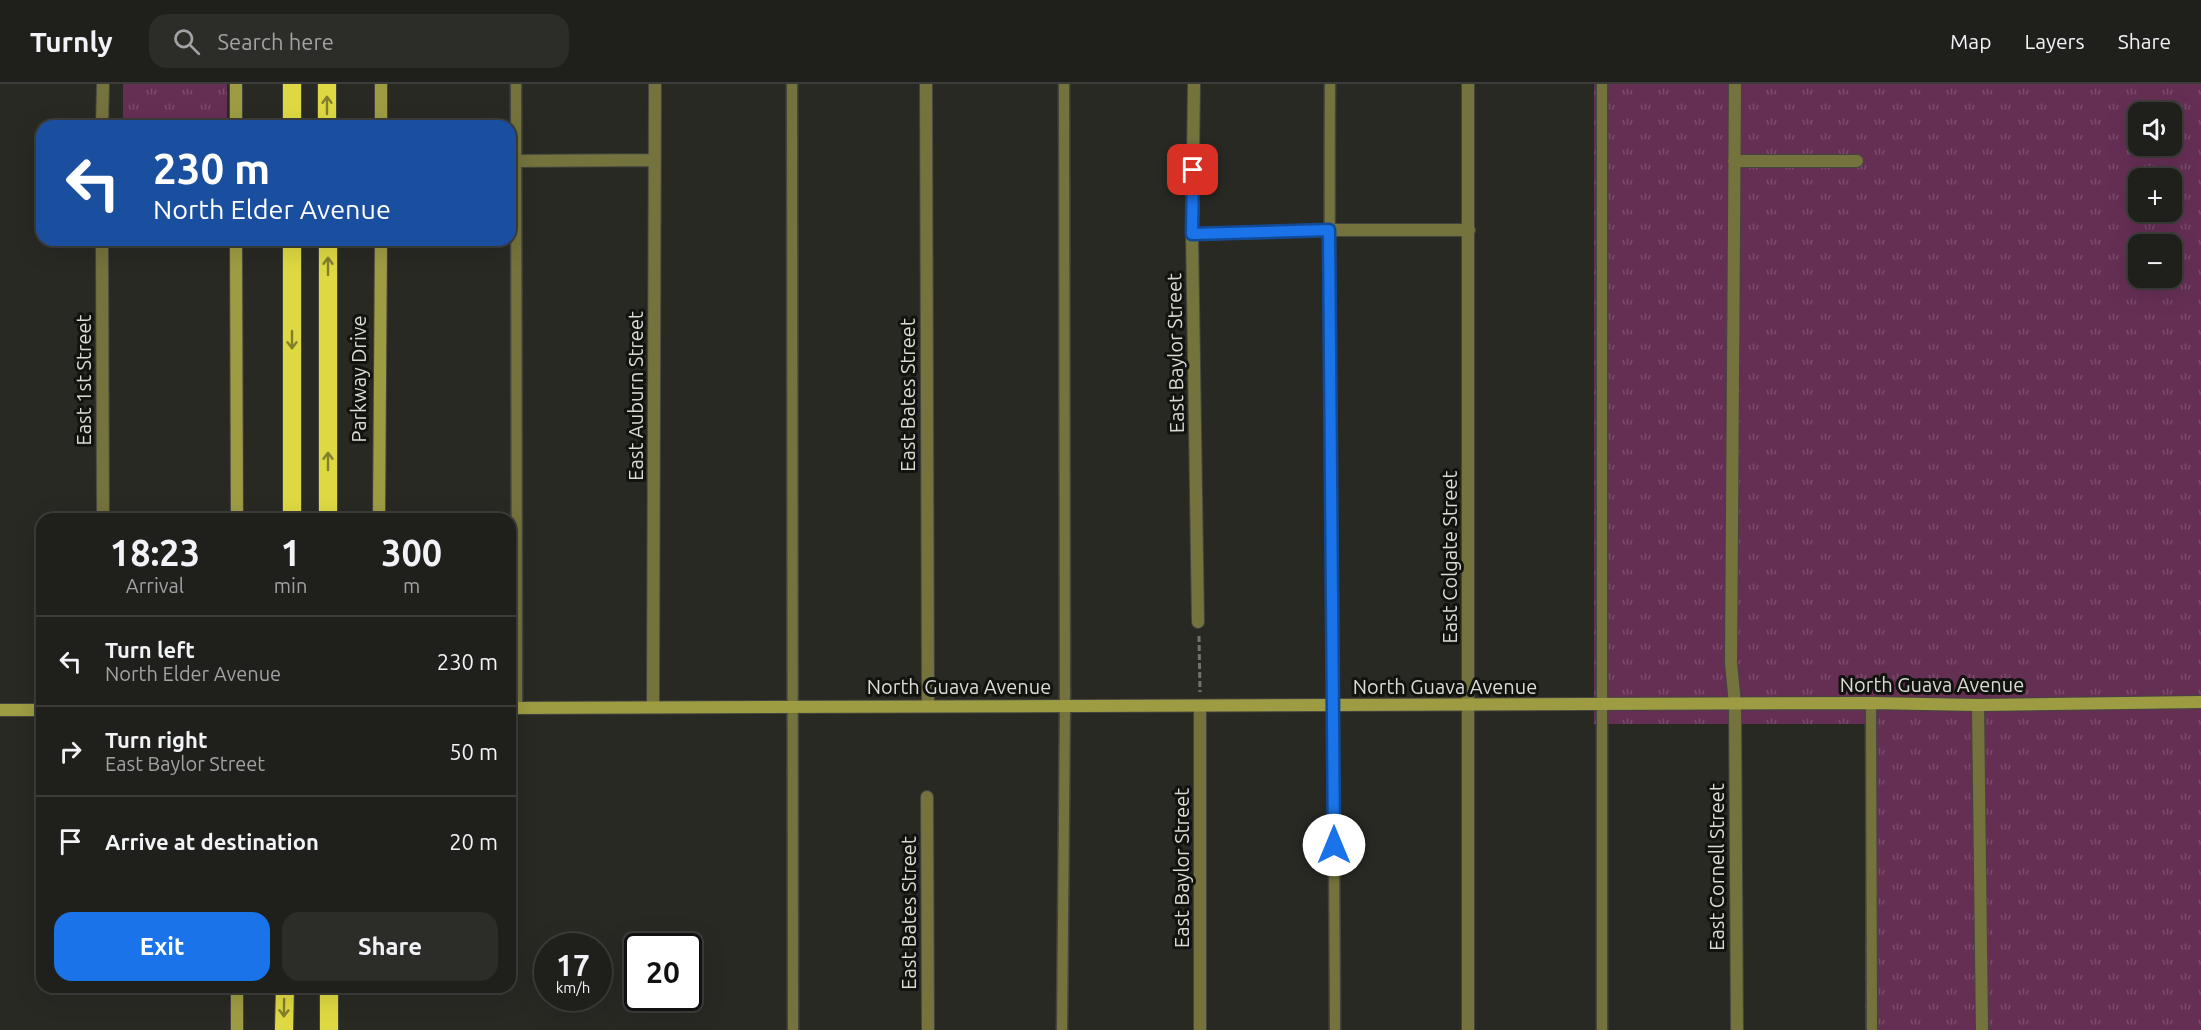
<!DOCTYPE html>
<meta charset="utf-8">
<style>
:root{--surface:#1f1f1b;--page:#2c2c28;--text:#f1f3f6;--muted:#a1a2a3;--line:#3c3d3a;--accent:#1a73e8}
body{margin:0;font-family:Ubuntu,sans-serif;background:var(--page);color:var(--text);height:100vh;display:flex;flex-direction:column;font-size:22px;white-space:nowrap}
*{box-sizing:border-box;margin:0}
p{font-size:20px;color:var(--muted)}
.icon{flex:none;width:33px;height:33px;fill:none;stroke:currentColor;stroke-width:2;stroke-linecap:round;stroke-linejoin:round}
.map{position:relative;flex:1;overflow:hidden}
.panel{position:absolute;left:36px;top:429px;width:480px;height:480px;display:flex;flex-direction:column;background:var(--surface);border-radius:18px;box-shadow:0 6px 24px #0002,0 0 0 2px var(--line)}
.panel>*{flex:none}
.top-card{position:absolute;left:36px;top:36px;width:480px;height:126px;border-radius:18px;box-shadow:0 6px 24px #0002,0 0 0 2px var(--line);background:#1a4fa0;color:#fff;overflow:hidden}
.buttons{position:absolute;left:2128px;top:18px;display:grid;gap:12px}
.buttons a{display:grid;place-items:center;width:54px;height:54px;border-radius:12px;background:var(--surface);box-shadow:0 6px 24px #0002,0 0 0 2px var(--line);font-size:30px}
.speed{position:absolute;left:534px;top:849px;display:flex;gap:12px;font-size:30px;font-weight:700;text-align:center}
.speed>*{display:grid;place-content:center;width:78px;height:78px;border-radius:50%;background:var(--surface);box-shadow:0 6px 24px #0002,0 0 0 2px var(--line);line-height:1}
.speed small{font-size:15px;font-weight:400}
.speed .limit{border:3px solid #111;border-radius:9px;background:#fff;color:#111}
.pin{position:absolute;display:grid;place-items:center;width:51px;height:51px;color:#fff;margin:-26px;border-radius:12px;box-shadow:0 3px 9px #0006}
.me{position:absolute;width:66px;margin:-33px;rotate:0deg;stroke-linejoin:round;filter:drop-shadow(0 0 4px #0008)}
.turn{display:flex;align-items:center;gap:21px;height:126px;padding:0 18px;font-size:27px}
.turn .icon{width:78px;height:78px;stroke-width:2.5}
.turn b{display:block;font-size:42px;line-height:51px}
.eta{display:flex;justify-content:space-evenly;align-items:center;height:102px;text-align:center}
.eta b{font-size:36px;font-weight:700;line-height:42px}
.cta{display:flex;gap:12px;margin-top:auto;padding:12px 18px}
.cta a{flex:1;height:69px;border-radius:18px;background:var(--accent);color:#fff;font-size:24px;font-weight:700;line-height:69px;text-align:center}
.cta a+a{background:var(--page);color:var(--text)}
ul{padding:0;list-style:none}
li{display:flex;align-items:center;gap:18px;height:90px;padding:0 18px;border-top:2px solid var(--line)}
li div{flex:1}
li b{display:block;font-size:22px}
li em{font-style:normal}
header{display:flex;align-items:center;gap:36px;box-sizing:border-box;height:84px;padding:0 30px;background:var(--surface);border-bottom:2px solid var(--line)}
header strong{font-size:28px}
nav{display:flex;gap:33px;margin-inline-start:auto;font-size:21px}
.search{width:420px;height:54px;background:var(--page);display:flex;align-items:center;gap:15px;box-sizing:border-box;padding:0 21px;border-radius:18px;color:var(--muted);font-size:22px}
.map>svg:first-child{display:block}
.grass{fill:url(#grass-tufts);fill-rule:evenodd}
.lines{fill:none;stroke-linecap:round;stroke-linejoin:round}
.lane-casing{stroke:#454540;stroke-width:13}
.street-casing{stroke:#454540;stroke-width:14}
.secondary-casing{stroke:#454540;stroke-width:14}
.highway-casing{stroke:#454540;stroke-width:20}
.path{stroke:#73736e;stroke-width:3;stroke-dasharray:6 3;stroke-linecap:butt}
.lane{stroke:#74733d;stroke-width:10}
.street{stroke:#74733d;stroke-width:12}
.secondary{stroke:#9e9c43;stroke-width:12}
.highway{stroke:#ded942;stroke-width:18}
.oneway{stroke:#827f2b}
.route-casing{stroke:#114b97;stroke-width:15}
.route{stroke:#1a73e8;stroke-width:10}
.labels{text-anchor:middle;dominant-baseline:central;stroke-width:6;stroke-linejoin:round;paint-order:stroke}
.street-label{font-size:20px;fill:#dadad6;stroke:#12120f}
</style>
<header>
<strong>Turnly</strong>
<div class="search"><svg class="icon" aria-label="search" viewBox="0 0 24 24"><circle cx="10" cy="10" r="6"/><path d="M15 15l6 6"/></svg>Search here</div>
<nav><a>Map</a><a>Layers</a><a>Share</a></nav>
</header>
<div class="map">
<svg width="2201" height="946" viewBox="0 0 2201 946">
<defs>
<pattern id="grass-tufts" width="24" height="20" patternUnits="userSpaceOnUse" patternTransform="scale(1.5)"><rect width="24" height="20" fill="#652f54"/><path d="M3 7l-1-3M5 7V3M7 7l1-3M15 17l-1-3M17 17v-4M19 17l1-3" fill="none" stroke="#7a4d6c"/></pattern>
</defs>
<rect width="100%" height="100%" fill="#292924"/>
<path class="grass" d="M123,0H227V42H123Z
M1594,0H2201V946H1865V640H1594ZM2139,28H2172V62H2139ZM2139,94H2172V128H2139ZM2139,160H2172V194H2139Z"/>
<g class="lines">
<g class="lane-casing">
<path id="lane" d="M516,0L517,624
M792,0L793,946
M1330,0C1328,315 1334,631 1335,946
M1871,619L1872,946
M1062,946L1065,622L1064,0
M1602,946V0"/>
</g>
<g class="street-casing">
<path id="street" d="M926,0L928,622
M1194,0L1192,150L1198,538
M1735,0L1731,579L1735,620L1737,946
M102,42L103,0
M510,77L655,76
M1734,77H1857
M1192,150L1329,146H1469
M102,156L103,435
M1978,621L1982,946
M653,623L655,0
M927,713L928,946
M1200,946V622
M1468,946V0"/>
</g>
<g class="secondary-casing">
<path id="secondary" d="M381,0V42
M236,42V0
M236,156L237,435
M379,435L381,156
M510,624L1871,619L1978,621L2201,618
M0,626H42
M237,946V903"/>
</g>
<g class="highway-casing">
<path id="highway" d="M292,0V42
M327,0V42
M292,156V435
M328,156V435
M329,903V946
M284,946L285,903"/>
</g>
<path class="path" d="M1199,552L1200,608"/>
<use href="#lane" class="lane"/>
<use href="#street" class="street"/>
<use href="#secondary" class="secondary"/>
<use href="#highway" class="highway"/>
</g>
<defs><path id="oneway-shaft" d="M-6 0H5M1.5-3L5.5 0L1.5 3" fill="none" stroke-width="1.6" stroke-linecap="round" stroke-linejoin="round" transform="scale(1.5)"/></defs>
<g class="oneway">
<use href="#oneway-shaft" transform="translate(327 21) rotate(-90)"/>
<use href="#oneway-shaft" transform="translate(328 182) rotate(-90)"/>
<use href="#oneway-shaft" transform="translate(292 256) rotate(90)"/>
<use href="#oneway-shaft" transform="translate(328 377) rotate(-90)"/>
<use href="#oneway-shaft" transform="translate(284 924) rotate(91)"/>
</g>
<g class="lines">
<g class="route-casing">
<path id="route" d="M1193,86L1192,150L1329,146L1334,761"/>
</g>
<use href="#route" class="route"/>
</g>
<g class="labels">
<g class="street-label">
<text transform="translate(1175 269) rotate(-91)">East Baylor Street</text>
<text transform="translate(358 295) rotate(-90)">Parkway Drive</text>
<text transform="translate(83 296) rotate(-90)">East 1st Street</text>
<text transform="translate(907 311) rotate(-90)">East Bates Street</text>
<text transform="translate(635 312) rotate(-90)">East Auburn Street</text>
<text transform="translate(1449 473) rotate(-90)">East Colgate Street</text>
<text x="1932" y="600">North Guava Avenue</text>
<text x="959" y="602">North Guava Avenue</text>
<text x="1445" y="602">North Guava Avenue</text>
<text transform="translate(1716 783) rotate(-90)">East Cornell Street</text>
<text transform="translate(1181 784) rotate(-90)">East Baylor Street</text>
<text transform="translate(908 829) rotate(-90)">East Bates Street</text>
</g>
</g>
</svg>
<div class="buttons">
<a><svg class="icon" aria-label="sound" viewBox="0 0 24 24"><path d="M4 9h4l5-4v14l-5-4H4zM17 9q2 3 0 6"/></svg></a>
<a>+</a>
<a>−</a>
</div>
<div class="speed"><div>17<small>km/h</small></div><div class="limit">20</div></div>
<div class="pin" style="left:1193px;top:86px;background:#d93025"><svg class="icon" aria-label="arrive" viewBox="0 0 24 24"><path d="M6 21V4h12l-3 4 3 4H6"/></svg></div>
<svg class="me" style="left:1334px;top:761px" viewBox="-20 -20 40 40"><circle r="19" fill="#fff"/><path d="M0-13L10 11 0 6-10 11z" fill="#1a73e8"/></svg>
<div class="top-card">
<div class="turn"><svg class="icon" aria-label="left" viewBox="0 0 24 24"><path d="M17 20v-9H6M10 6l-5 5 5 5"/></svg><div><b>230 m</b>North Elder Avenue</div></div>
</div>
<section class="panel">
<div class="eta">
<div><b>18:23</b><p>Arrival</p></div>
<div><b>1</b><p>min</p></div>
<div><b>300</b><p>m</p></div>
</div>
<ul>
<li><svg class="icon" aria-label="left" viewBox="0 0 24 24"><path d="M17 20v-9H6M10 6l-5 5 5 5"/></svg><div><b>Turn left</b><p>North Elder Avenue</p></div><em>230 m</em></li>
<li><svg class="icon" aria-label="right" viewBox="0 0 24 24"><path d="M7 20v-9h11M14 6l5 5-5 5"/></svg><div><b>Turn right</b><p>East Baylor Street</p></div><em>50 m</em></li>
<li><svg class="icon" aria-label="arrive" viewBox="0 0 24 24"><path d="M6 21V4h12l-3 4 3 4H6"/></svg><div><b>Arrive at destination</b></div><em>20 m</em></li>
</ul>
<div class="cta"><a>Exit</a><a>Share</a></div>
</section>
</div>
